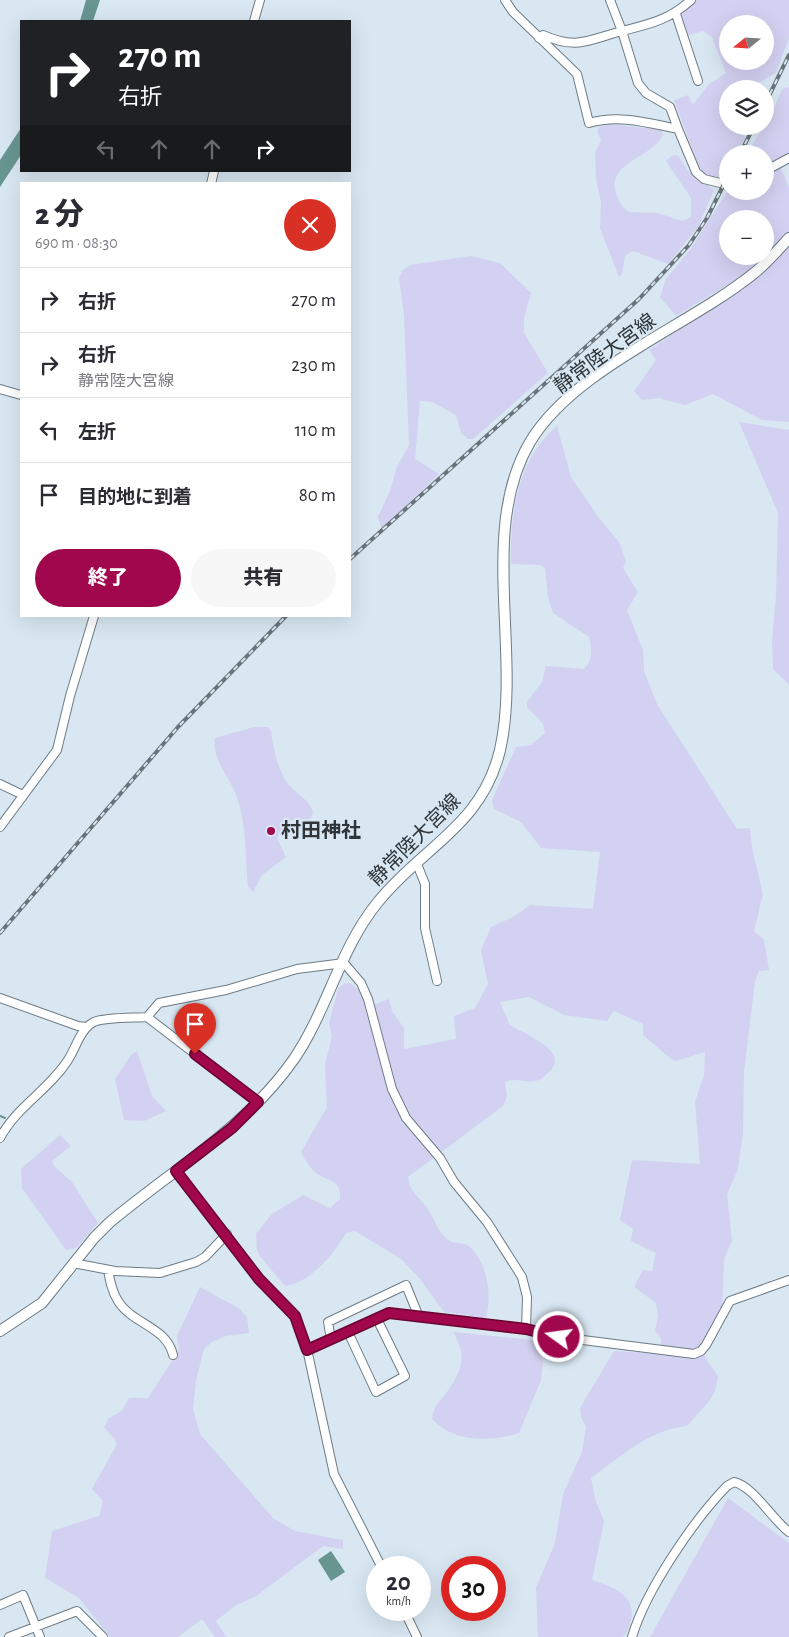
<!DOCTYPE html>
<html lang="ja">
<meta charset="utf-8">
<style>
:root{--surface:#fff;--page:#f7f7f7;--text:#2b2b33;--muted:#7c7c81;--line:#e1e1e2;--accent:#a0074c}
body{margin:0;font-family:"Alegreya Sans","Noto Sans JP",sans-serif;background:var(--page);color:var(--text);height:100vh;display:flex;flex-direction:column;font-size:19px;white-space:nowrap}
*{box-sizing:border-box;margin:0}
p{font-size:16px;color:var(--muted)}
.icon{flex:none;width:28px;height:28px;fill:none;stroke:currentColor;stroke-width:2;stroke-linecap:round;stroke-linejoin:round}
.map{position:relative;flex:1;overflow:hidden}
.sheet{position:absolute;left:20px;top:182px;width:331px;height:435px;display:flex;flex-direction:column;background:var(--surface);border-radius:0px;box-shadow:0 5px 20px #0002}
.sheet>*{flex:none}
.guide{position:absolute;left:20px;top:20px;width:331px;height:152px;border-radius:0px;box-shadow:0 5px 20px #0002;background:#202124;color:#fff;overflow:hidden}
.needle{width:32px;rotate:252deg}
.fabs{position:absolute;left:719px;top:15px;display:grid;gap:10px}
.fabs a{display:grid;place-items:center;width:55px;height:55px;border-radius:50%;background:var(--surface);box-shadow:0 5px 20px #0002;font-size:25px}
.speed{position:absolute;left:366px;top:1556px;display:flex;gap:10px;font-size:25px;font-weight:700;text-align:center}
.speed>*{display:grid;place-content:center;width:65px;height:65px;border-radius:50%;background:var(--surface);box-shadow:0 5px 20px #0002;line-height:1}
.speed small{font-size:12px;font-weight:400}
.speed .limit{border:8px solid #d22;background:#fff;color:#111}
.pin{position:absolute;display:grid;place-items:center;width:42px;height:42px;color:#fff;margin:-51px -21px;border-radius:50% 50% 50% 0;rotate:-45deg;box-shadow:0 0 5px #0007}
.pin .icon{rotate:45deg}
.me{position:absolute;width:55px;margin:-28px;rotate:284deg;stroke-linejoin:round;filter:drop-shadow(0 0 4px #0008)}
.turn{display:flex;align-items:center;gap:18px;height:105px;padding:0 15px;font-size:22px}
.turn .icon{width:65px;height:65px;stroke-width:2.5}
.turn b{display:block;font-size:35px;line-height:42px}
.lanes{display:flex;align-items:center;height:48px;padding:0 15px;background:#0003;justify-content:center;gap:25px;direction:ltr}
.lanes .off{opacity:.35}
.round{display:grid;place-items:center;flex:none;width:52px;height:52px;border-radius:26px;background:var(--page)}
.summary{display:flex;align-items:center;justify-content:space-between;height:85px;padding:0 15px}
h1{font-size:30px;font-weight:800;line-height:38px}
.cta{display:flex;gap:10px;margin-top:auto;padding:10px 15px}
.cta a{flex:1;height:58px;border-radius:30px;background:var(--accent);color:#fff;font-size:20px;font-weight:800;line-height:58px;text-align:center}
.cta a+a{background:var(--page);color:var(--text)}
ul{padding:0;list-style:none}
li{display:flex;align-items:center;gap:15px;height:65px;padding:0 15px;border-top:1px solid var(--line)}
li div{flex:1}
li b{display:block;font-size:19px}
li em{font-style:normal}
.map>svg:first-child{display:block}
.green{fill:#d3d1f1;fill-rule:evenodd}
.water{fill:#689590}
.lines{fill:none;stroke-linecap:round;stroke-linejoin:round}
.stream{stroke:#689590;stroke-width:2}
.minor-casing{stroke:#6d7b84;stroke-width:10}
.major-casing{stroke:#6d7b84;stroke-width:12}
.minor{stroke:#fff;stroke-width:8}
.major{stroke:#fff;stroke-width:10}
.rail-casing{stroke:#697379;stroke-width:4}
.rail{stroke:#d8e7f2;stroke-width:2;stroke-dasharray:5.5;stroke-linecap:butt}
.route-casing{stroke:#680531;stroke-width:12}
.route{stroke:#a0074c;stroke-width:9}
.poi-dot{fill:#a0074c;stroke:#d8e7f2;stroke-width:2}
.labels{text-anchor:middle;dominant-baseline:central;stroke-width:4.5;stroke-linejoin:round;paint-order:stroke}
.street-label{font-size:20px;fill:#2f3539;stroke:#d8e7f2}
.poi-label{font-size:20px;font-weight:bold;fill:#2f3539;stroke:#d8e7f2;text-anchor:start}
</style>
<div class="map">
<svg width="789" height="1637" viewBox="0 0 789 1637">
<rect width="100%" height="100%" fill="#d8e7f2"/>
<path class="green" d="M696,0H789V38L776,73L747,89H728V126H741L745,138L737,154H728L727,170L722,181L701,173L674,100L688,95L693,105L709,84L726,73L712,37L703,31L686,36L680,17ZM728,24H765V61H728Z
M789,87V158L765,168V154H747L772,113L782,89Z
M609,124L662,130L663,135C652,158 606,163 616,193C619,202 621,206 629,212L658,213L682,221L691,217V198L666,161L673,155L678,156L689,172L714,190L698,227L668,264L633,251L625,256L622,274L619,277L600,228L601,202L596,179L595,153L601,140L597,131L600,127Z
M780,166L789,187V233L749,272L676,316L660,297L666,279L691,248L727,192L765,191V174ZM728,219H765V256H728Z
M789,245V422L762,420L713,394L685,405L659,398L642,400L634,391L656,360L649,350L701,315L740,291Z
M471,256L500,263L531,293L524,318V333L548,373L473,439H468L461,433L456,415L432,402L420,401L415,459L439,474L382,529L378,517L390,491L397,467L409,445L404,315L399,278L403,270L410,265Z
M739,422L789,430V685L773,669L772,641L776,595L778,513Z
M557,426L571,477L599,518L619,542L626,561L623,568L638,592L627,610L643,650L644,671L657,704L737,829L750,828L752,848L763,894L754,931L764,940L769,970L759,971L755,981L744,1072L743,1133L738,1169L727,1194L732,1241L724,1259L722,1315L705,1351V1357L718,1376L715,1391L710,1400L687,1426C648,1430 622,1456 591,1478L595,1499L604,1521L592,1580C611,1586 637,1595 631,1620C629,1627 628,1633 622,1637H538L536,1588L555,1543L563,1494L582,1452L586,1427L581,1417L580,1408L614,1351L653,1353L661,1348V1338L655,1331L658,1316L656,1303L634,1287L643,1270L652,1271L656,1253L631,1241L633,1229L620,1220L632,1160L700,1164L695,1102L704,1075L705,1052L676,1061L671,1059L643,1035V1024L614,1011L607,1021L564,1015L529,997L500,1002L510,1025C522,1033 569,1050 551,1070C546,1074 542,1080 535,1081C524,1083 516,1077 505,1082L507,1096L503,1106L408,1177C409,1181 409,1185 411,1188C416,1196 423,1202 428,1209C434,1218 438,1232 447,1239C454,1245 464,1241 471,1248C488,1265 492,1296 486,1318L444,1312L420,1279L401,1259L355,1231L346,1233C333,1255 311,1282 285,1286L259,1255L257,1250L256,1234L272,1214L303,1195L330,1208L340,1199C341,1181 332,1182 319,1175C311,1170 305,1160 301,1152L327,1107L325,1064L332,1037L329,1023L338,989L345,983H350L362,993L368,1007L389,999L392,1011L404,1028V1049L456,1039L454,1016L475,1008L488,984L481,950L491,927L515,916L530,905L593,909L600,852L541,848L521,822L494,809L492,800L516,747L531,745L545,733L543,724L527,707V702L542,682L546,666L584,669C593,661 592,648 589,637L553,613L548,597L545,568L541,565L511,564C510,514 517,460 557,426Z
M254,727H268L271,731C273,747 278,774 291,787C299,796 310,800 313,813L311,818C304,821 295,819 288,821L277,838L286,857L262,875L253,892L248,886C245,855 247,817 233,788C225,772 212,757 215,738Z
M137,1051L152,1096L166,1111L144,1121L124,1120L115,1079L131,1055Z
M60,1135L71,1146L52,1161L54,1166L72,1182L98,1223L76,1248L66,1250L22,1188L21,1169Z
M200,1287L240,1309L247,1317L249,1333L226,1336L212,1342L204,1349L196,1381L193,1409L200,1434L273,1518L295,1531L343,1540V1549L323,1546L256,1596L235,1606L216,1621L226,1637H215L202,1619L178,1637H110L79,1598L45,1578L52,1531L99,1516L103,1501L92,1489L116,1446V1441L104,1427L109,1418L122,1411L129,1398H148L179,1350L177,1336Z
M453,1332L533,1340L543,1362L541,1380L519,1433C491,1442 454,1443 432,1419C433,1407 440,1401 447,1392C463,1369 467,1356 453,1332Z
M728,1498L789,1543V1637H650Z"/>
<path class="water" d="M86,0H100L93,21H80Z
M21,128V155L0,187V160Z
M331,1551L345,1572L331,1581L318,1560Z"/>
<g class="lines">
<path class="stream" d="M0,1116L5,1118"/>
<g class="minor-casing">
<path id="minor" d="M505,0L513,12L577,74L589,123C619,114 648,123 678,129L696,172L704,179L728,185
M676,14L698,81
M254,21L260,0
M539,38L543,35C577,50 588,40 622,31L610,0
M678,129L670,107L646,93L638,83L622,31C650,24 669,20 691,0
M765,171L789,158
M211,184L214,171
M0,389L21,395
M0,784L23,795
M0,827L57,750L70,696L94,616
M417,864L425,884V928L437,981
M0,998L78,1026L86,1027
M147,1017L159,1003L226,990L297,969L344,963L361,983L368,999L392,1089L406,1118L440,1158L454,1182L487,1222L522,1277L527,1297L526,1329
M0,1138C17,1106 49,1090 68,1060C76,1048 80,1029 94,1022C105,1017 134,1018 147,1017L258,1102
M176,1171L259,1279L295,1316L307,1349L334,1474L382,1568
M73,1263L115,1271L160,1273L196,1262L205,1257L227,1234
M108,1270C110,1281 112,1292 118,1301C132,1324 167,1327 173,1355
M348,1332L376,1392L405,1376L377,1319
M331,1339L328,1322L406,1285L419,1317
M307,1349L389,1313L526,1329L559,1337L694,1354L701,1351L706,1345L730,1301L789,1280
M0,1605L23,1595L40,1637
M404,1610L417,1637
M9,1637L77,1611L103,1637
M632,1637C646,1590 693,1521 727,1486L734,1482C753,1486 772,1519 789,1532"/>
</g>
<g class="major-casing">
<path id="major" d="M0,1331L42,1303L94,1238L109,1223C172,1170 246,1128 294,1059C328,1009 340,948 378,902C422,847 482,826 500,750C522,653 478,530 530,442C574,369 687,327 753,274C766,264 778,250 789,238"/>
</g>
<use href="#minor" class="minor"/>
<use href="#major" class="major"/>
<g class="rail-casing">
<path id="rail" d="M765,104L789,55
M740,154L754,126
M350,559L639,299L689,245L707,218L728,176
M0,933L178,727L286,616"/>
</g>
<use href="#rail" class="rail"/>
</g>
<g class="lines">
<g class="route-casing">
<path id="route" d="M195,1054L258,1102L232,1128L176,1171L259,1279L295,1316L307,1350L389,1313L526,1329L559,1337"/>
</g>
<use href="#route" class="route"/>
</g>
<circle class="poi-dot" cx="271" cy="831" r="5"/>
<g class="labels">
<g class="street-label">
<text transform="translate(605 354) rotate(-36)">静常陸大宮線</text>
<text transform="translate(415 840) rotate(-45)">静常陸大宮線</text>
</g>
<g class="poi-label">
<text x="281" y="831">村田神社</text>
</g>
</g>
</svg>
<div class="fabs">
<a><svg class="needle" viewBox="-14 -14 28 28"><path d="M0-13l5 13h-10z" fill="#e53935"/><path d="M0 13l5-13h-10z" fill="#7c7c81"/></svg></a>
<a><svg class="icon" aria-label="layers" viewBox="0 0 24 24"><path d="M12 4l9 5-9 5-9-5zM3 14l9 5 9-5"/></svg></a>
<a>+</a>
<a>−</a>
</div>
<div class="speed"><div>20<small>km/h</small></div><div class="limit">30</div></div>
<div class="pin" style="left:195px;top:1054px;background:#d93025"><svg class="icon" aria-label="arrive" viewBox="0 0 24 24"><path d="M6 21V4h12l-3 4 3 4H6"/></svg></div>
<svg class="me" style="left:559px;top:1337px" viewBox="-20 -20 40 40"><circle r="17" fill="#a0074c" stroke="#fff" stroke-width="3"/><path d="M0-11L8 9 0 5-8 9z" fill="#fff"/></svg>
<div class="guide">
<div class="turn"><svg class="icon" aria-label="right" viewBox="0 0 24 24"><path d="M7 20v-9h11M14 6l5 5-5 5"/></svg><div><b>270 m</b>右折</div></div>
<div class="lanes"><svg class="icon off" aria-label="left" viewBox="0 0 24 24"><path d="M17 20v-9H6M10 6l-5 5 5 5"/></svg><svg class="icon off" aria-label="ahead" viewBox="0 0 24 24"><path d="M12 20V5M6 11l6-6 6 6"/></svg><svg class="icon off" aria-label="ahead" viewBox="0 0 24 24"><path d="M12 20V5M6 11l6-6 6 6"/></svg><svg class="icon" aria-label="right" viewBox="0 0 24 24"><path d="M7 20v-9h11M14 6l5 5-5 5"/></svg></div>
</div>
<section class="sheet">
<div class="summary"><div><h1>2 分</h1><p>690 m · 08:30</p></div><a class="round" style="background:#d93025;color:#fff"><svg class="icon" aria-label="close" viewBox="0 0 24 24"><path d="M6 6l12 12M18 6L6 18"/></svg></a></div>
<ul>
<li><svg class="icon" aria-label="right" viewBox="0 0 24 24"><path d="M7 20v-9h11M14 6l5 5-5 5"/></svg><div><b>右折</b></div><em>270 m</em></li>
<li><svg class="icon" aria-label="right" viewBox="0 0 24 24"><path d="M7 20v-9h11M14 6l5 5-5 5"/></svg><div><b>右折</b><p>静常陸大宮線</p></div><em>230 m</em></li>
<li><svg class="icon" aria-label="left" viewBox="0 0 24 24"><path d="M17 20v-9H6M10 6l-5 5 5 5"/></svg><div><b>左折</b></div><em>110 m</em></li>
<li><svg class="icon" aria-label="arrive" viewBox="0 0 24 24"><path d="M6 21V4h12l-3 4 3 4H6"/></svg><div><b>目的地に到着</b></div><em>80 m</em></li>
</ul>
<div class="cta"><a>終了</a><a>共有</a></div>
</section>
</div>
